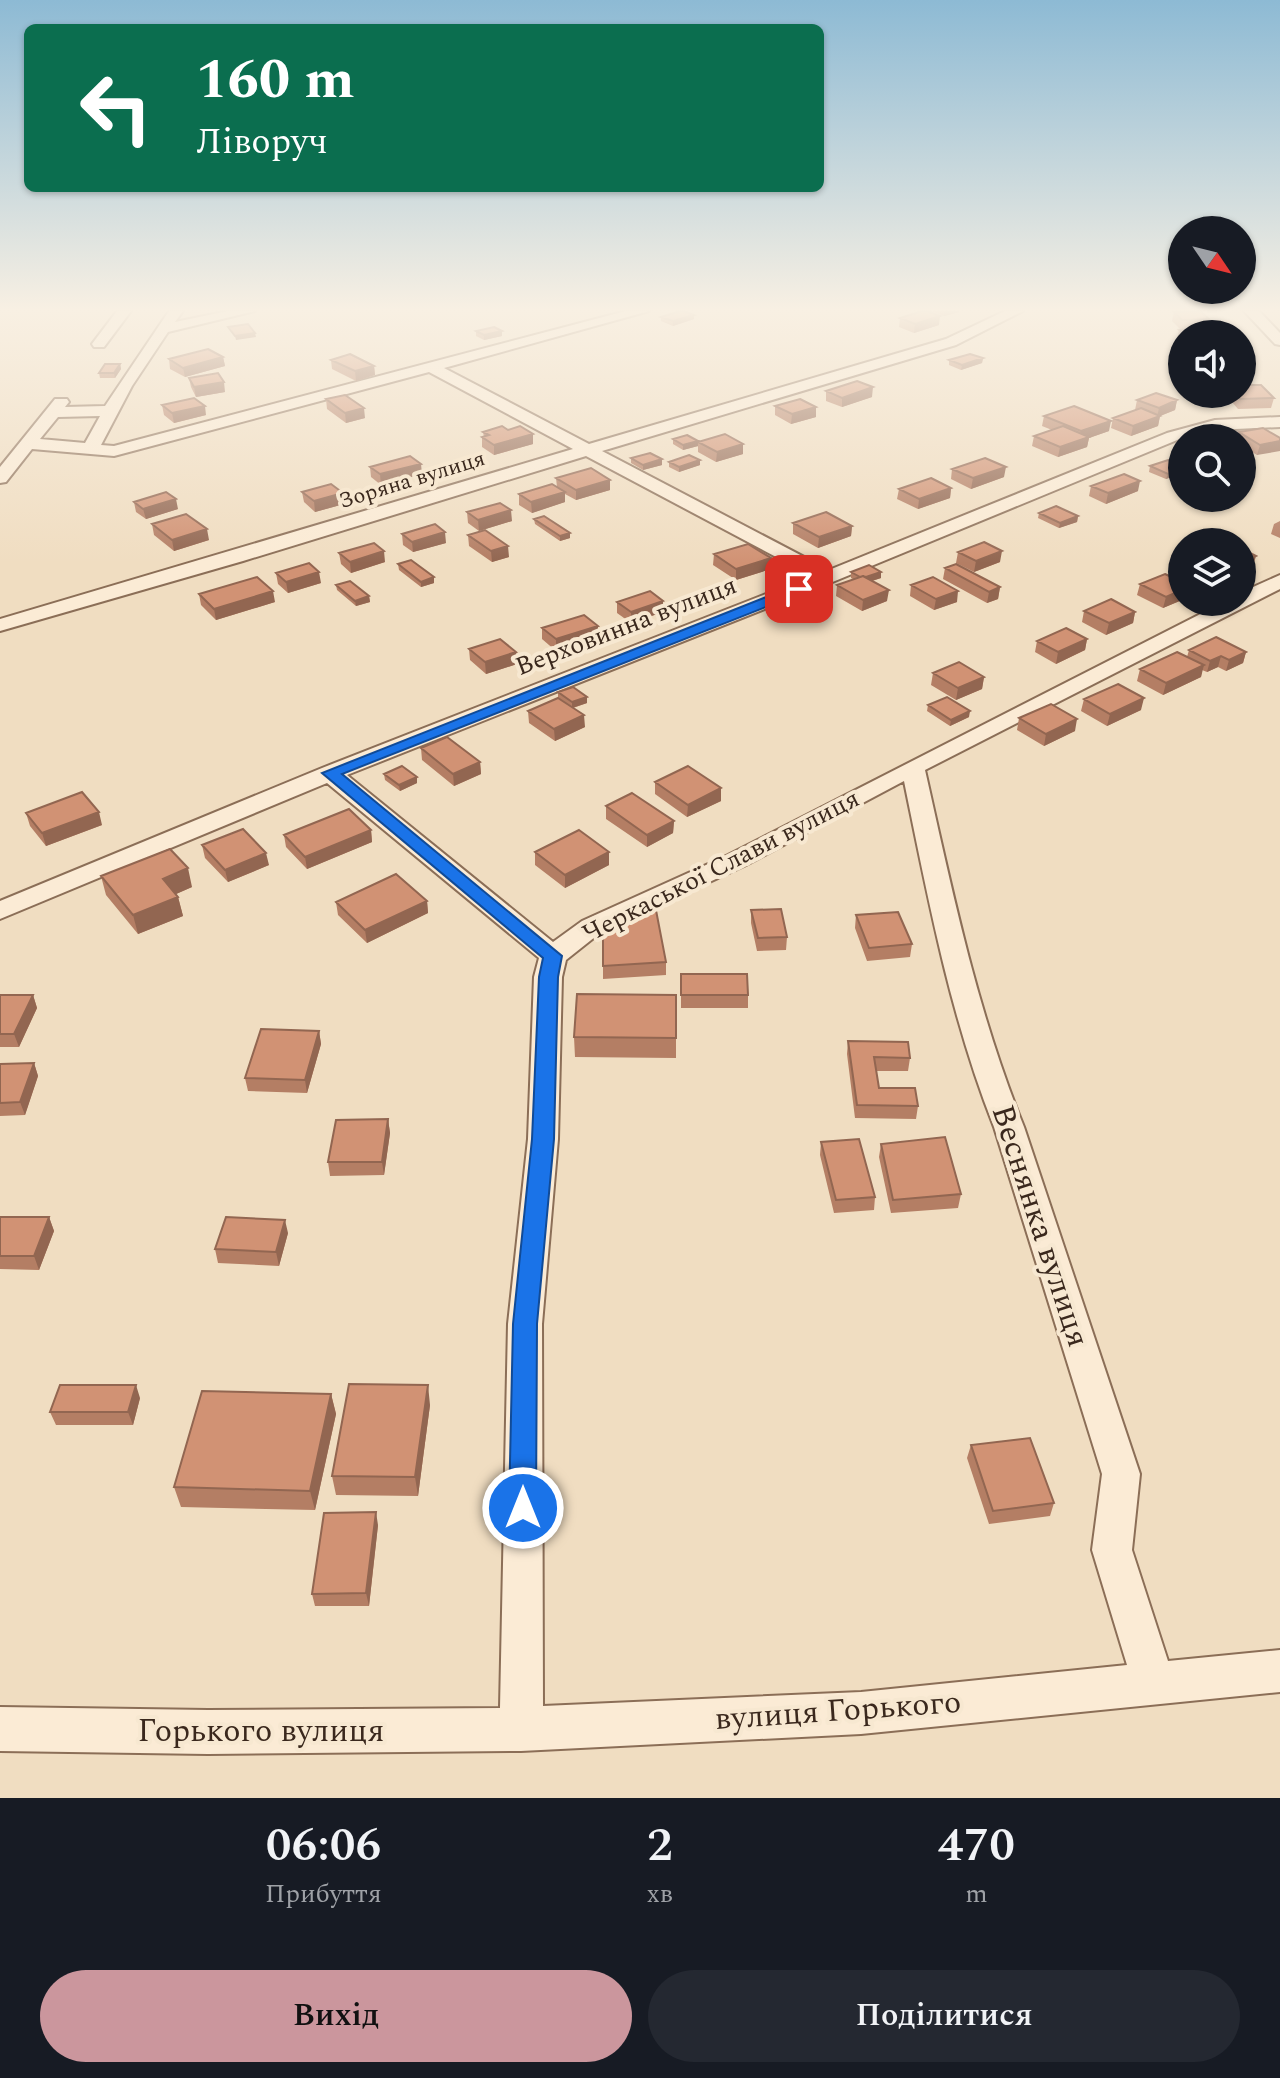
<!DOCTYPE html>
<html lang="uk">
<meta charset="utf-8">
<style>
:root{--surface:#171b24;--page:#242831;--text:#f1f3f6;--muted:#9ea1a6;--accent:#cb969d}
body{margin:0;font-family:Spectral,serif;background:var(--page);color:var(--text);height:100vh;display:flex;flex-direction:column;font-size:30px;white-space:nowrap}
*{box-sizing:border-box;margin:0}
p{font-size:26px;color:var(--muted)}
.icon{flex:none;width:44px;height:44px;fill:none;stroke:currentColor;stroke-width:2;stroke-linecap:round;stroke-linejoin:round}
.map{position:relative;height:1798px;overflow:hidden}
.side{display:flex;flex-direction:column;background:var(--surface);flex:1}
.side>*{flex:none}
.hud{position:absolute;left:24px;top:24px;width:800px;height:168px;border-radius:12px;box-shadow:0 2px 6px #0004;background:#0b6e4f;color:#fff;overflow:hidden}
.needle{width:52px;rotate:125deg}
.fabs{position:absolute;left:1168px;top:216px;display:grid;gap:16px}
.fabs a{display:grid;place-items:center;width:88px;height:88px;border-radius:50%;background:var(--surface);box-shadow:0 2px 6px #0004;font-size:40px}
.pin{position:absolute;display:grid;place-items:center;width:68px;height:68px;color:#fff;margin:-34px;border-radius:16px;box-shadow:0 4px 12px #0006}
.me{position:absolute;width:88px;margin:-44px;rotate:0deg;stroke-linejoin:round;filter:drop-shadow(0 0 6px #0008)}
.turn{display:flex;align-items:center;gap:28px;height:168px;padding:0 40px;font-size:36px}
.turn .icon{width:104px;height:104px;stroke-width:2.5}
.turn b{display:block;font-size:56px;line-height:68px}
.eta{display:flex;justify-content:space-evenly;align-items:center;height:136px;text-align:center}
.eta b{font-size:48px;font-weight:600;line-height:56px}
.cta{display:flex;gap:16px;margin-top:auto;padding:16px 40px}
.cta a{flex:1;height:92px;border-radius:48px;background:var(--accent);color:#111;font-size:32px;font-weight:600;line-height:92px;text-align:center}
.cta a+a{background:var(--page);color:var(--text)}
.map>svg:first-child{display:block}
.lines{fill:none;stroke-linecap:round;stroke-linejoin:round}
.minor-casing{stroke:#8b6e57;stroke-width:4}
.minor{fill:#fbebd5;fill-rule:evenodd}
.wall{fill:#b47e64}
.shaded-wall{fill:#926651}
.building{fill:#d19274;stroke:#926651;stroke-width:2}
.route{fill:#1a73e8;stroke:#114b97;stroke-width:2}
.labels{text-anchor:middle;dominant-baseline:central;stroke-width:8;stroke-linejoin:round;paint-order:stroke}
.far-street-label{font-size:22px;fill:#3a281d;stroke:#f7e8d1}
.street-label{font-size:26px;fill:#3a281d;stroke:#f7e8d1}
.near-street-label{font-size:32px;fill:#3a281d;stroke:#f7e8d1}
</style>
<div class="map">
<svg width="1280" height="1798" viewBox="0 0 1280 1798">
<rect width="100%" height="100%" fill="#f0ddc1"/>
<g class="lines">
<g class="minor-casing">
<path id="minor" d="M117,311H131L104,347H94L92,344Z
M169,311H183L175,322L228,311H255L168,332L132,386L101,445L114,446L626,311H649L444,368L589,444L946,339L1005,311H1023L956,345L602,451L829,570L1167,433L1215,420L1280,417V427L1215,430L1182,438L835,581L347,775L553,942L582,921L728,855L1224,602H1242V592L1280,575V589L925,770C952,890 977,1012 1024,1127L1140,1474L1132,1550L1168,1661L1280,1650V1692L861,1734L521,1751L208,1754L0,1751V1707L208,1710L500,1708L508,1324L528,1139L534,977L539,958L327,783L0,919V901L322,768L812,576L586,456L243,561L0,631V619L573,449L429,372L114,456L32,449L6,482L0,483V467L55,399H67L69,402L65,407L105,406ZM100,416L85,443L40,439L58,417ZM904,781C928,898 950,1016 994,1127L1102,1474L1092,1550L1127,1665L861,1692L543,1706L542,1324L558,1139L562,977L566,960L600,933L746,865Z
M1244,311H1259L1280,333V345L1275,344Z"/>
</g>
<use href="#minor" class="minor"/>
</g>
<path class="wall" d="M931,311H959V312L944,316Z
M1174,312L1209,319L1207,328L1180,329L1172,321Z
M694,315V319L673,326L661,321V317Z
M900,318L939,325L914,333L899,327Z
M1179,330L1227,334H1182V344L1177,339Z
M476,331L502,336L484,340L476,336Z
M1176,344H1182V364L1174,353Z
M223,357L225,366L185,377L170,369L169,359Z
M983,358L982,363L961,370L949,365V360Z
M331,360L374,366L375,375L356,381L332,369Z
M120,364L121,369L115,378H100L99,373Z
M189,378L225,392L196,397L191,387Z
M826,391L872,397L842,407L826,401Z
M1225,394H1242L1274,398L1271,408L1238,409Z
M326,399L365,418L346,423L327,409Z
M1137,400H1177L1175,410L1160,416L1158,426L1131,436L1111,428L1113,418L1135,410Z
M162,405L206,415L174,423L164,415Z
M775,406L816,417L791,424L775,415Z
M1044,416L1109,431L1089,438L1087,447L1058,457L1032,446L1034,436L1052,430L1042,426Z
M508,430L533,434V444L494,455L482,447V437H484L483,432Z
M1239,432L1280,438L1257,455L1242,446V438H1237Z
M673,439L698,441V446L683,450L673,444Z
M698,442L743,444V454L716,462L698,452Z
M631,458L662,465L643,470L631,463Z
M669,462L700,465L679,472L669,467Z
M1150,466H1182V473L1166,479L1149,472Z
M370,467L422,474L381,485L371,477Z
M952,469L1004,477L971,489L951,479Z
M556,478L610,490L576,500L565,494V502L532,513L519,505V494L557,487Z
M1091,486L1138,491L1106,504L1089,496Z
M951,488L950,498L918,509L897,499L899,489Z
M302,492L344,504L315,512L304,502Z
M134,502L178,509L146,519L136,512Z
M467,512L512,521L479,531L468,523Z
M1039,513L1078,516L1077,522L1059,528L1038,518Z
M534,519L570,533V538L560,541L535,524Z
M1280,521V538L1271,534L1274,524Z
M793,523L852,526L851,536L818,548L793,534Z
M152,524L209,540L174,551L154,535Z
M402,534L446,543L413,552L403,545Z
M468,535L509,557L492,562L469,546Z
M958,552L1000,562L974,572L956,563Z
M339,553L385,562L351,573L341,564Z
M714,554L771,558V569L736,580L713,565Z
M398,564L434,577V583L421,587L399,570Z
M1182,567V600L1163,608L1137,595L1140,584L1172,577L1173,571Z
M945,568L1000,587L998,599L987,603L943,579Z
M851,572H881V578L872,581L887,601L862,611L836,596L837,585L853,579L851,578Z
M276,573L321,583L288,593L278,584Z
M336,585L369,596L370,602L356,606L337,590Z
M911,585L957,602L934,610L910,596Z
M199,594L275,602L216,620L201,605Z
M663,601V612L631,623L617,613V602Z
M1084,611L1135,612L1133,623L1106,635L1082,622Z
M542,628L598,637L556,651L542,639Z
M1087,639L1085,650L1056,664L1035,652L1037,641Z
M469,649L516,652L517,664L486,674L470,660Z
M1189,650L1246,652L1243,663L1226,671L1218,667L1207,672L1202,670L1201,677L1163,695L1137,681L1140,669L1187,657Z
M933,673L984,677L982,689L956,700L931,685Z
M558,692L587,697V703L573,708L585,727L555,741L529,723L528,711L558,698Z
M1084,699L1141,710L1107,726L1081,711Z
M928,705L969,717L950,726L927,711Z
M1019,718L1075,731L1044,746L1017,730Z
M421,748L480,762L481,774L454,786L422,760Z
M384,774L417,783L400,791L385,780Z
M655,782L721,801L687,817L655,794Z
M606,806L674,821L673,833L647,847L606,819Z
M26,813L102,825L46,846L30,826Z
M371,830L372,842L307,869L286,847L284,835Z
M202,845L269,865L228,882L205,858Z
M535,852L609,865L565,888L535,865Z
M101,876L192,887L176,894L178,897L183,916L138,934L106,895Z
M427,901L428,913L367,943L338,915L336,902Z
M751,910L787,937L786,950L757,951L751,923Z
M856,915L912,944L910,957L867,961L855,928Z
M603,929L666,962V975L603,979Z
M681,974L748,995V1008H681Z
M0,995H33L37,1008L19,1047H0Z
M676,995V1058L575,1057L574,1037Z
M319,1031L321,1044L307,1093L248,1091L245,1078Z
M848,1041L910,1058L908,1071H876L879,1088L918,1106L916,1119L855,1118L847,1054Z
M34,1063L38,1076L25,1115L0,1116V1064Z
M388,1119L390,1133L384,1175L330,1176L328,1162Z
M821,1142L875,1197L874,1210L834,1213L820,1155Z
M881,1144L961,1194L958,1208L891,1213L879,1157Z
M0,1217H49L54,1231L39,1270L0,1269Z
M288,1233L279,1266L218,1263L215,1249Z
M331,1394L336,1414L315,1510L181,1507L174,1487Z
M140,1398L133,1425H56L50,1412Z
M430,1405L418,1496L336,1495L332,1476Z
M971,1445L1054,1503L1050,1516L989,1524L967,1458Z
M378,1525L369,1606H315L312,1594Z"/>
<path class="shaded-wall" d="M947,311H959V312L944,316V312Z
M694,315V319L673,326V321Z
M940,316L939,325L914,333L915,324Z
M502,331V336L484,340V335Z
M255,333L256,337L236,340L235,336Z
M223,357L225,366L185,377L183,368Z
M983,358L982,363L961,370L962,365Z
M120,364L121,369L115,378L114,373Z
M374,366L375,375L356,381L355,371Z
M224,382L225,392L196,397L194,387Z
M873,387L872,397L842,407V398Z
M1177,400L1175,410L1160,416L1158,426L1131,436L1133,426L1157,417L1159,408Z
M205,406L206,415L174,423L172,413Z
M816,407V417L791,424L792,414Z
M364,408L365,418L346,423L345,413Z
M1111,421L1109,431L1089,438L1087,447L1058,457L1060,447L1079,440L1081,431Z
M533,434V444L494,455V445Z
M698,441V446L683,450V445Z
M1280,441V451L1257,455L1260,445Z
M743,444V454L716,462L717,452Z
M662,459V465L643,470V465Z
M700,460V465L679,472V467Z
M421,464L422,474L381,485L380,474Z
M1006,467L1004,477L971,489L973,478Z
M1182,469V473L1166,479L1168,474Z
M610,480V490L576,500V490Z
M1140,481L1138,491L1106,504L1108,493Z
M951,488L950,498L918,509L919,499Z
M565,492V502L532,513L531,502Z
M343,493L344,504L315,512L314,501Z
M176,499L178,509L146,519L143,509Z
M511,510L512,521L479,531L478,520Z
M1078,516L1077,522L1059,528L1060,523Z
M852,526L851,536L818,548L819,537Z
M207,529L209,540L174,551L172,540Z
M445,532L446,543L413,552L412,542Z
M570,533V538L560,541V536Z
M508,546L509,557L492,562L491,551Z
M384,551L385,562L351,573L350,562Z
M1002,551L1000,562L974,572L976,561Z
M1256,556L1253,566L1242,571V562Z
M771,558V569L736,580V569Z
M319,572L321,583L288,593L286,582Z
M881,572V578L862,584L863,579Z
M434,577V583L421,587V582Z
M1000,587L998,599L987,603L989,592Z
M889,590L887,601L862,611L863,600Z
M1182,590V600L1163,608L1166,597Z
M273,591L275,602L216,620L214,609Z
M958,591L957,602L934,610L936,599Z
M369,596L370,602L356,606L355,601Z
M663,601V612L631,623V612Z
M1135,612L1133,623L1106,635L1109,623Z
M598,626V637L556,651V639Z
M1087,639L1085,650L1056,664L1058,652Z
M516,652L517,664L486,674L485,662Z
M1246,652L1243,663L1226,671L1229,660Z
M1221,656L1218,667L1207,672L1210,661Z
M1204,665L1201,677L1163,695L1166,683Z
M984,677L982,689L956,700L958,688Z
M587,697V703L572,708V702Z
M1144,698L1141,710L1107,726L1110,714Z
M970,711L969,717L950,726L951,720Z
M584,715L585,727L555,741L554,729Z
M1077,719L1075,731L1044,746L1046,734Z
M480,762L481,774L454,786L453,774Z
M417,777V783L400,791L399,785Z
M721,788V801L687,817L688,805Z
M99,812L102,825L46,846L42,833Z
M674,821L673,833L647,847V835Z
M371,830L372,842L307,869L305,857Z
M609,852V865L565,888V875Z
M266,853L269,865L228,882L225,870Z
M188,868L192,887L167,898L163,879Z
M178,897L183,916L138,934L133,915Z
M427,901L428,913L367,943L365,930Z
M33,995L37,1008L19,1047L14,1034Z
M319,1031L321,1044L307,1093L305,1080Z
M34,1063L38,1076L25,1115L20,1102Z
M388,1119L390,1133L384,1175L382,1162Z
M49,1217L54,1231L39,1270L34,1256Z
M285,1220L288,1233L279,1266L276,1252Z
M136,1385L140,1398L133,1425L128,1412Z
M428,1385L430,1405L418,1496L415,1477Z
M331,1394L336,1414L315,1510L310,1491Z
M376,1512L378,1525L369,1606L366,1593Z"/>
<path class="building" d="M680,311H684L694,315L673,321L661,317Z
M922,311H927L940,316L915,324L900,318Z
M1200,311L1209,319L1182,320L1174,312Z
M248,324L255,333L235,336L228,327Z
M494,327L502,331L484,335L476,331Z
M1220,328L1227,334H1183L1179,330Z
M1176,344H1182V352Z
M208,349L223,357L183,368L169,359Z
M350,354L374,366L355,371L331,360Z
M970,354L983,358L962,365L949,360Z
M105,364H120L114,373H99Z
M218,373L224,382L194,387L189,378Z
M857,381L873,387L842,398L826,391Z
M1242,385H1261L1274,398L1240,399L1235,394H1242Z
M1156,393L1177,400L1159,408L1137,400Z
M345,395L364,408L345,413L326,399Z
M194,398L205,406L172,413L162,405Z
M800,399L816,407L792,414L775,406Z
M1074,406L1111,421L1081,431L1044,416Z
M1141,408L1160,416L1133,426L1113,418Z
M502,426L508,430L520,426L533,434L494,445L482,437L489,435L483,432Z
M1063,426L1089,437L1060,447L1034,436Z
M1263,428L1280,438V441L1260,445L1239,432Z
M725,434L743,444L717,452L698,442Z
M687,435L698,441L683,445L673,439Z
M650,453L662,459L643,465L631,458Z
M689,455L700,460L679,467L669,462Z
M410,456L421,464L380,474L370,467Z
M985,458L1006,467L973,478L952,469Z
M1168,460L1182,466V469L1168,474L1150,466Z
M591,468L610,480L576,490L556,478Z
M1124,474L1140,481L1108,493L1091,486Z
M931,478L951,488L919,499L899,489Z
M331,484L343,493L314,501L302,492Z
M552,484L565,492L531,502L519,494Z
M166,492L176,499L143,509L134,502Z
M500,503L511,510L478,520L467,512Z
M1056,506L1078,516L1060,523L1039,513Z
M826,512L852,526L819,537L793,523Z
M186,514L207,529L172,540L152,524Z
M544,516L570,533L560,536L534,519Z
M435,524L445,532L412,542L402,534Z
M485,530L508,546L491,551L468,535Z
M984,542L1002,551L976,561L958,552Z
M374,543L384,551L350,562L339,553Z
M748,544L771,558L736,569L714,554Z
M1242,549L1256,556L1242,562Z
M411,560L434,577L421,582L398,564Z
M309,563L319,572L286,582L276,573Z
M956,564L1000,587L989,592L945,568Z
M869,565L881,572L866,577L863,576L860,577L851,572Z
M1182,567V575L1173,571Z
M1165,574L1182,582V590L1166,597L1140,584Z
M863,576L889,590L863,600L837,585Z
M257,577L273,591L214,609L199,594Z
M933,577L958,591L936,599L911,585Z
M350,581L369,596L355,601L336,585Z
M650,591L663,601L631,612L617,602Z
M1111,599L1135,612L1109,623L1084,611Z
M584,615L598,626L556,639L542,628Z
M1066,628L1087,639L1058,652L1037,641Z
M1216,637L1246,652L1229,660L1221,656L1210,661L1189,650Z
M500,639L516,652L485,662L469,649Z
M1177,652L1204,665L1166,683L1140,669Z
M959,662L984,677L958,688L933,673Z
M1118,684L1144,698L1110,714L1084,699Z
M573,687L587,697L572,702L558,692Z
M947,697L970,711L951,720L928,705Z
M558,698L584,715L554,729L528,711Z
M1051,704L1077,719L1046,734L1019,718Z
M447,737L480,762L453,774L421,748Z
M402,766L417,777L399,785L384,774Z
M688,766L721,788L688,805L655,782Z
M82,792L99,812L42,833L26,813Z
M632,793L674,821L647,835L606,806Z
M349,809L371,830L305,857L284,835Z
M243,829L266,853L225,870L202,845Z
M579,830L609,852L565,875L535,852Z
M170,849L188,868L163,879L178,897L133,915L101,876Z
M396,874L427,901L365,930L336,902Z
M655,905L666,962L603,966V929Z
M781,909L787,937L758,938L751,910Z
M898,912L912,944L869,948L856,915Z
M681,974H747L748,995H681Z
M577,994L676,995V1038L574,1037Z
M0,995H33L14,1034H0Z
M261,1029L319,1031L305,1080L245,1078Z
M848,1041L908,1042L910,1058L874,1057L879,1088H915L918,1106L857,1105Z
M34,1063L20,1102L0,1103V1064Z
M388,1119L382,1162H328L336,1120Z
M945,1137L961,1194L893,1200L881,1144Z
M859,1139L875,1197L836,1200L821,1142Z
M0,1217H49L34,1256H0Z
M226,1217L285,1220L276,1252L215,1249Z
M349,1384L428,1385L415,1477L332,1476Z
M60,1385H136L128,1412H50Z
M202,1391L331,1394L310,1491L174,1487Z
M1030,1438L1054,1503L993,1511L971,1445Z
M376,1512L366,1593L312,1594L324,1513Z"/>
<linearGradient id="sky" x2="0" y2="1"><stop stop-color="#8dbad4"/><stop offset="0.55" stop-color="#f8f0e3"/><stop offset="1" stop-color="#f8f0e3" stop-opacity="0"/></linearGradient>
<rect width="1280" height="563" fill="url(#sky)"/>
<path class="route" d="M799,584L804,586V592L342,774L562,956L558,977L554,1139L537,1324L536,1508L532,1517L523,1521L513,1517L509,1508L513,1324L532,1139L539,977L543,958L322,773Z"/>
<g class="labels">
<g class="far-street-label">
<text transform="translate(412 480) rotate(-17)">Зоряна вулиця</text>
</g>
<g class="street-label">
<text transform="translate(626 626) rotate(-21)">Верховинна вулиця</text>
<text transform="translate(721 866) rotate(-27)">Черкаської Слави вулиця</text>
</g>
<g class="near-street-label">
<text transform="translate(1040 1226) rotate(72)">Веснянка вулиця</text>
<text transform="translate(838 1711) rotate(-4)">вулиця Горького</text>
<text x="261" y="1731">Горького вулиця</text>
</g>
</g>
</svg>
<div class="fabs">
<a><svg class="needle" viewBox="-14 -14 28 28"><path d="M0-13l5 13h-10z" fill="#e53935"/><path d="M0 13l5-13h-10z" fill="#9ea1a6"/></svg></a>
<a><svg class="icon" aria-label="sound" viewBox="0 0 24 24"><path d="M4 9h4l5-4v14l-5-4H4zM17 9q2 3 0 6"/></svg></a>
<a><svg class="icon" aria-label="search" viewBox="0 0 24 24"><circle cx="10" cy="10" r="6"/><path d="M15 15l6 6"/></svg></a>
<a><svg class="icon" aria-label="layers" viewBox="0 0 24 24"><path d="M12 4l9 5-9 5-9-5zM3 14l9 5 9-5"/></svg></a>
</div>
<div class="pin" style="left:799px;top:589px;background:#d93025"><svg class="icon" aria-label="arrive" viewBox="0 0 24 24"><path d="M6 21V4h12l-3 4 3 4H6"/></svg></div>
<svg class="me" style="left:523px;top:1508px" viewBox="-20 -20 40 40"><circle r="17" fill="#1a73e8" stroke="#fff" stroke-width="3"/><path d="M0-11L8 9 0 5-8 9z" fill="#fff"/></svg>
<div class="hud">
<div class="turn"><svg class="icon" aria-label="left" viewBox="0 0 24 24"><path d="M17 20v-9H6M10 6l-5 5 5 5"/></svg><div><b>160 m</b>Ліворуч</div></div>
</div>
</div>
<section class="side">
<div class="eta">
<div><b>06:06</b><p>Прибуття</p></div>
<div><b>2</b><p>хв</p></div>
<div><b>470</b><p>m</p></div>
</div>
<div class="cta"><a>Вихід</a><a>Поділитися</a></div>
</section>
